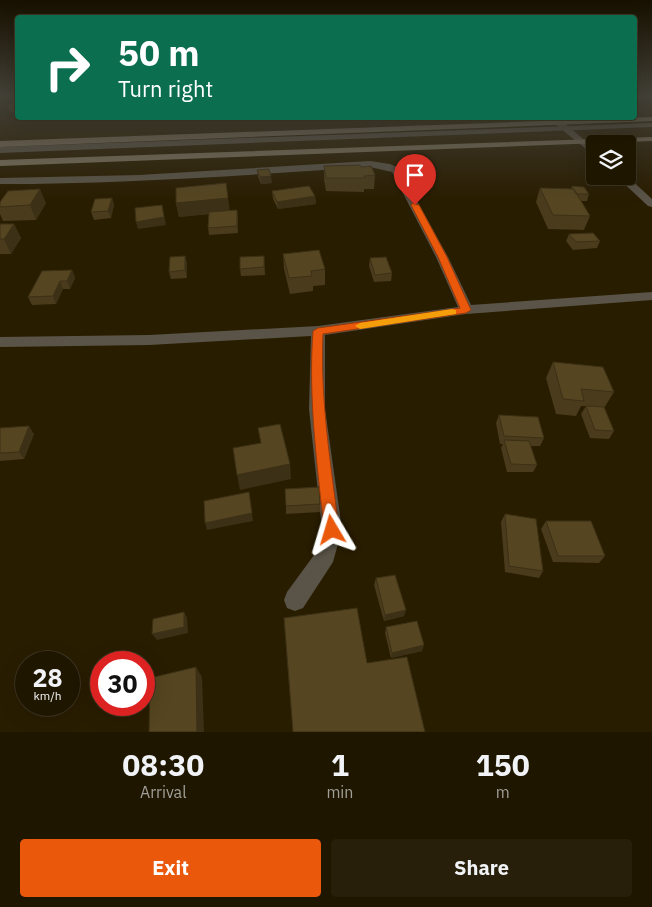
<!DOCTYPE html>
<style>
:root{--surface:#1f1600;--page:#271f0a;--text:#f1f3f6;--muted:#a19f99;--line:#3c3522;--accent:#ea580c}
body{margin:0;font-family:"IBM Plex Sans",sans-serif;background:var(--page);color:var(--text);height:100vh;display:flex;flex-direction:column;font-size:19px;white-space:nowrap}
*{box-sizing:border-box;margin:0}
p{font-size:16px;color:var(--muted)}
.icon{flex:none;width:28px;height:28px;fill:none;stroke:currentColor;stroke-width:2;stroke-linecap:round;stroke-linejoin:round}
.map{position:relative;height:732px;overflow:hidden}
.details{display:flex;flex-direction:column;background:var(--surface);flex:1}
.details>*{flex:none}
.banner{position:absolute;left:15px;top:15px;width:622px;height:105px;border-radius:5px;box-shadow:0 5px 20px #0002,0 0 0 1px var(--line);background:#0b6e4f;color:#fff;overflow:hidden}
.buttons{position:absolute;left:586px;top:135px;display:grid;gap:10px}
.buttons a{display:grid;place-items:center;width:50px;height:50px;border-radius:5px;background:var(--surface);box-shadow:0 5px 20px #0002,0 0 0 1px var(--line);font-size:25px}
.speed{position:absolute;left:15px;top:651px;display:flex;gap:10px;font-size:25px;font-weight:700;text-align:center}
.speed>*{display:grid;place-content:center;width:65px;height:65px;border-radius:50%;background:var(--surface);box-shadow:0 5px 20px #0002,0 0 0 1px var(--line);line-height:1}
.speed small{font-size:12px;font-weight:400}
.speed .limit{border:8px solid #d22;background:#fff;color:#111}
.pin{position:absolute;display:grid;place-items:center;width:42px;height:42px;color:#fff;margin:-51px -21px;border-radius:50% 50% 50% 0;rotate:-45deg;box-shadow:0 0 5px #0007}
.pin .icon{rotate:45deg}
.me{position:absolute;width:55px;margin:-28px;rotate:353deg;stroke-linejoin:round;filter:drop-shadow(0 0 4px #0008)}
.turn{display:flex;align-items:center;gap:18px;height:105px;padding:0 20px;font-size:22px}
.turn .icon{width:65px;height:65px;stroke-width:2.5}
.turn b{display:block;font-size:35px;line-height:42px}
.eta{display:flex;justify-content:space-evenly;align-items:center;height:85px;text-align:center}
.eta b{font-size:30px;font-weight:700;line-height:35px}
.action{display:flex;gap:10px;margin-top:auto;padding:10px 20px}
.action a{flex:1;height:58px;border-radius:5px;background:var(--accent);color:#fff;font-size:20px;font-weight:700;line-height:58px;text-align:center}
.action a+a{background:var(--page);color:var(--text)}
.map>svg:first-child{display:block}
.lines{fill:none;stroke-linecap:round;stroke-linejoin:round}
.lane{fill:#5a5448;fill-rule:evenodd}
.street{fill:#5a5448;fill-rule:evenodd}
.secondary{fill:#7c735e;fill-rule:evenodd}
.wall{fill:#493b1c}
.shaded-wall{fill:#3c3016}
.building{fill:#554520;stroke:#3c3016}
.route{fill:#ea580c;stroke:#983908}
.slow{fill:#f59e0b}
</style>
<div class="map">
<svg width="652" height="732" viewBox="0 0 652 732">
<rect width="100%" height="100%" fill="#291d00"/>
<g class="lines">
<path class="lane" d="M652,123V127L0,153V147Z"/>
<path class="street" d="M571,118H579L586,122L579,124Z
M556,121H562L595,149V156L556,125Z
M370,161L390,164L399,168L448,257L471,305L652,292V300L466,314L325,335V409L342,529L333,562L303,608L295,611L287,608L284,600L287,592L317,551L322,529L309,409L311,336L149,345L0,347V337L149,335L318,326L458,307L436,257L392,172L370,167C247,175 124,184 0,184V178L139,175Z
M616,176H627L652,199V207L648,206Z"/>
<path class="secondary" d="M652,117V121L0,147V141Z
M652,137V141L0,166V160Z"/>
</g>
<path class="wall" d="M635,97H642L641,100H635Z
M650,97H652V101L649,100Z
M18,100V112H10L8,106Z
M324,166L361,167L375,175L374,189H364V192L326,191L324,179Z
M257,170L272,183L261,184L258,177Z
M572,186L589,194L587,201H581L590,216L584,230L548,229L536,202L540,188L571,189Z
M272,191L315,196L316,204L278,209L273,199Z
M112,198L114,205L111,218L94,220L91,212Z
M0,202L46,203L36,220L3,221L0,214Z
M176,203L230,211L237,210L238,233L209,235L208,228L209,214L179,217Z
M0,224H14L21,238L11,254H0Z
M569,234L600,241L597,248L573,250L566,241Z
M283,254L325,269V285L313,286V291L290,294L284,269Z
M185,256L187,264V278L171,279L169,272Z
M264,256L265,275L241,276L240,269Z
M370,258L392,273L391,281L374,282L369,266Z
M72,270L75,278L70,289H63L56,304L32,305L28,297Z
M553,362L614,392L604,408L614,431L609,439L590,438L581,414L586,406H581L576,416L556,414L546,378Z
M499,415L544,438L540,446H530L537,465L533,472H507L501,448L503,444H500L496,423Z
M0,428L34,434L24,459L0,461Z
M320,504V512L286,514V506Z
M505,514L543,571L539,578L505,572L501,522Z
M546,521L605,556L599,563L553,562L541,529Z
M376,578L404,616L384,621L374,585Z
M386,627L422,651L391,658L385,633Z"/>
<path class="shaded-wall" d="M271,176L272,183L261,184L260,177Z
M40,189L46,203L36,220L30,205Z
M315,196L316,204L278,209L277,202Z
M112,198L114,205L111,218L108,211Z
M228,198L230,212L179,217L176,203Z
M162,205L166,225L138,229L136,222Z
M237,210L238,218V233L237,226Z
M14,224L21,238L11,254L4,239Z
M185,256L187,264V278L185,270Z
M72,270L75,278L70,289L67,281Z
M60,281L63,289L56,304L53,296Z
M29,426L34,434L24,459L19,452Z
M290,464L291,479L240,490L237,475Z
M249,492L253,521L207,530L205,523Z
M406,610L404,616L384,621L385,615Z
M184,612L187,618L188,633L157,640L152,634Z
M424,645L422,651L391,658L392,653Z
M196,667L202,677L204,732H197Z"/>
<path class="building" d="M18,100V106H8L14,101Z
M360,165L361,167L371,166L375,175L364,176L365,178H326L324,166Z
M269,169L271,176L260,177L257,170Z
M226,183L228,198L176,203V188Z
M309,186L315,196L277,202L272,191Z
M572,186L584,187L589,194H576Z
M540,188L574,189L590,216L553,215Z
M40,189L30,205L0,207V202L8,191Z
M112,198L108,211L91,212L95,199Z
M162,205L164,217L136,222L135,208Z
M237,210V226L208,228L209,212Z
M0,224H14L4,239H0Z
M593,233L600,241L576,242L569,234Z
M319,250L325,269L311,271L312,276L289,278L283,254Z
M185,256V270L169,272L170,257Z
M264,256V267L240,269V257Z
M386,257L392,273L375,275L370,258Z
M72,270L67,281H60L53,296L28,297L42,271Z
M553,362L603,367L614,392L581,389L584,401L563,399Z
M586,406L604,407L614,431L595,430Z
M499,415L538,417L544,438L504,436Z
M280,424L290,464L237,475L233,448L261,443L258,428Z
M29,426L19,452L0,453V428Z
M504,440L529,441L537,465L511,464Z
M319,487L320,504L286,506L285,489Z
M249,492L252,513L205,523L204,501Z
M505,514L536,519L543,571L509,566Z
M546,521H591L605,556H558Z
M395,575L406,610L385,615L376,578Z
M357,608L367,663L407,657L425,732H293L284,618Z
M184,612V627L152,634L153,619Z
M417,621L424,645L392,653L386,627Z
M196,667L197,732H149L150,678Z"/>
<linearGradient id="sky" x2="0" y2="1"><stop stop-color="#171000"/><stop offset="0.48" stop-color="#434037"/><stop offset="1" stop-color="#434037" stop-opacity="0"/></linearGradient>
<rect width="652" height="200" fill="url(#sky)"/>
<path class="route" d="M412,203L419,205L447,257L471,310L466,313L323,334C320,400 331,464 339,530L337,534L332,537L326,534L324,530C317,463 308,398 313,331L318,328L460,308L438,257L411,205Z"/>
<path class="slow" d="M452,309L456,310V314L360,329L355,326L360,323Z"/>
</svg>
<div class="buttons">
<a><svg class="icon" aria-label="layers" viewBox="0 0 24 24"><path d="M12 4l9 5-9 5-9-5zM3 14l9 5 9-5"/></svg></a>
</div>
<div class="speed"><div>28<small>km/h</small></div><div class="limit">30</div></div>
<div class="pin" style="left:415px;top:205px;background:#d93025"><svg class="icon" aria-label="arrive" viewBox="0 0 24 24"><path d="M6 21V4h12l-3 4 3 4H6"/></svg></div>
<svg class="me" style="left:332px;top:530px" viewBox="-20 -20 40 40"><path d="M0-17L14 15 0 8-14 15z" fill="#ea580c" stroke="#fff" stroke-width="4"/></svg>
<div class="banner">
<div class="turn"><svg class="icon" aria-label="right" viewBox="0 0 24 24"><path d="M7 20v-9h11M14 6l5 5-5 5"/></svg><div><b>50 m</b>Turn right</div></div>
</div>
</div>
<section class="details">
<div class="eta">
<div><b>08:30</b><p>Arrival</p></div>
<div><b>1</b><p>min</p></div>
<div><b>150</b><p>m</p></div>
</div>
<div class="action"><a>Exit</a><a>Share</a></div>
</section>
